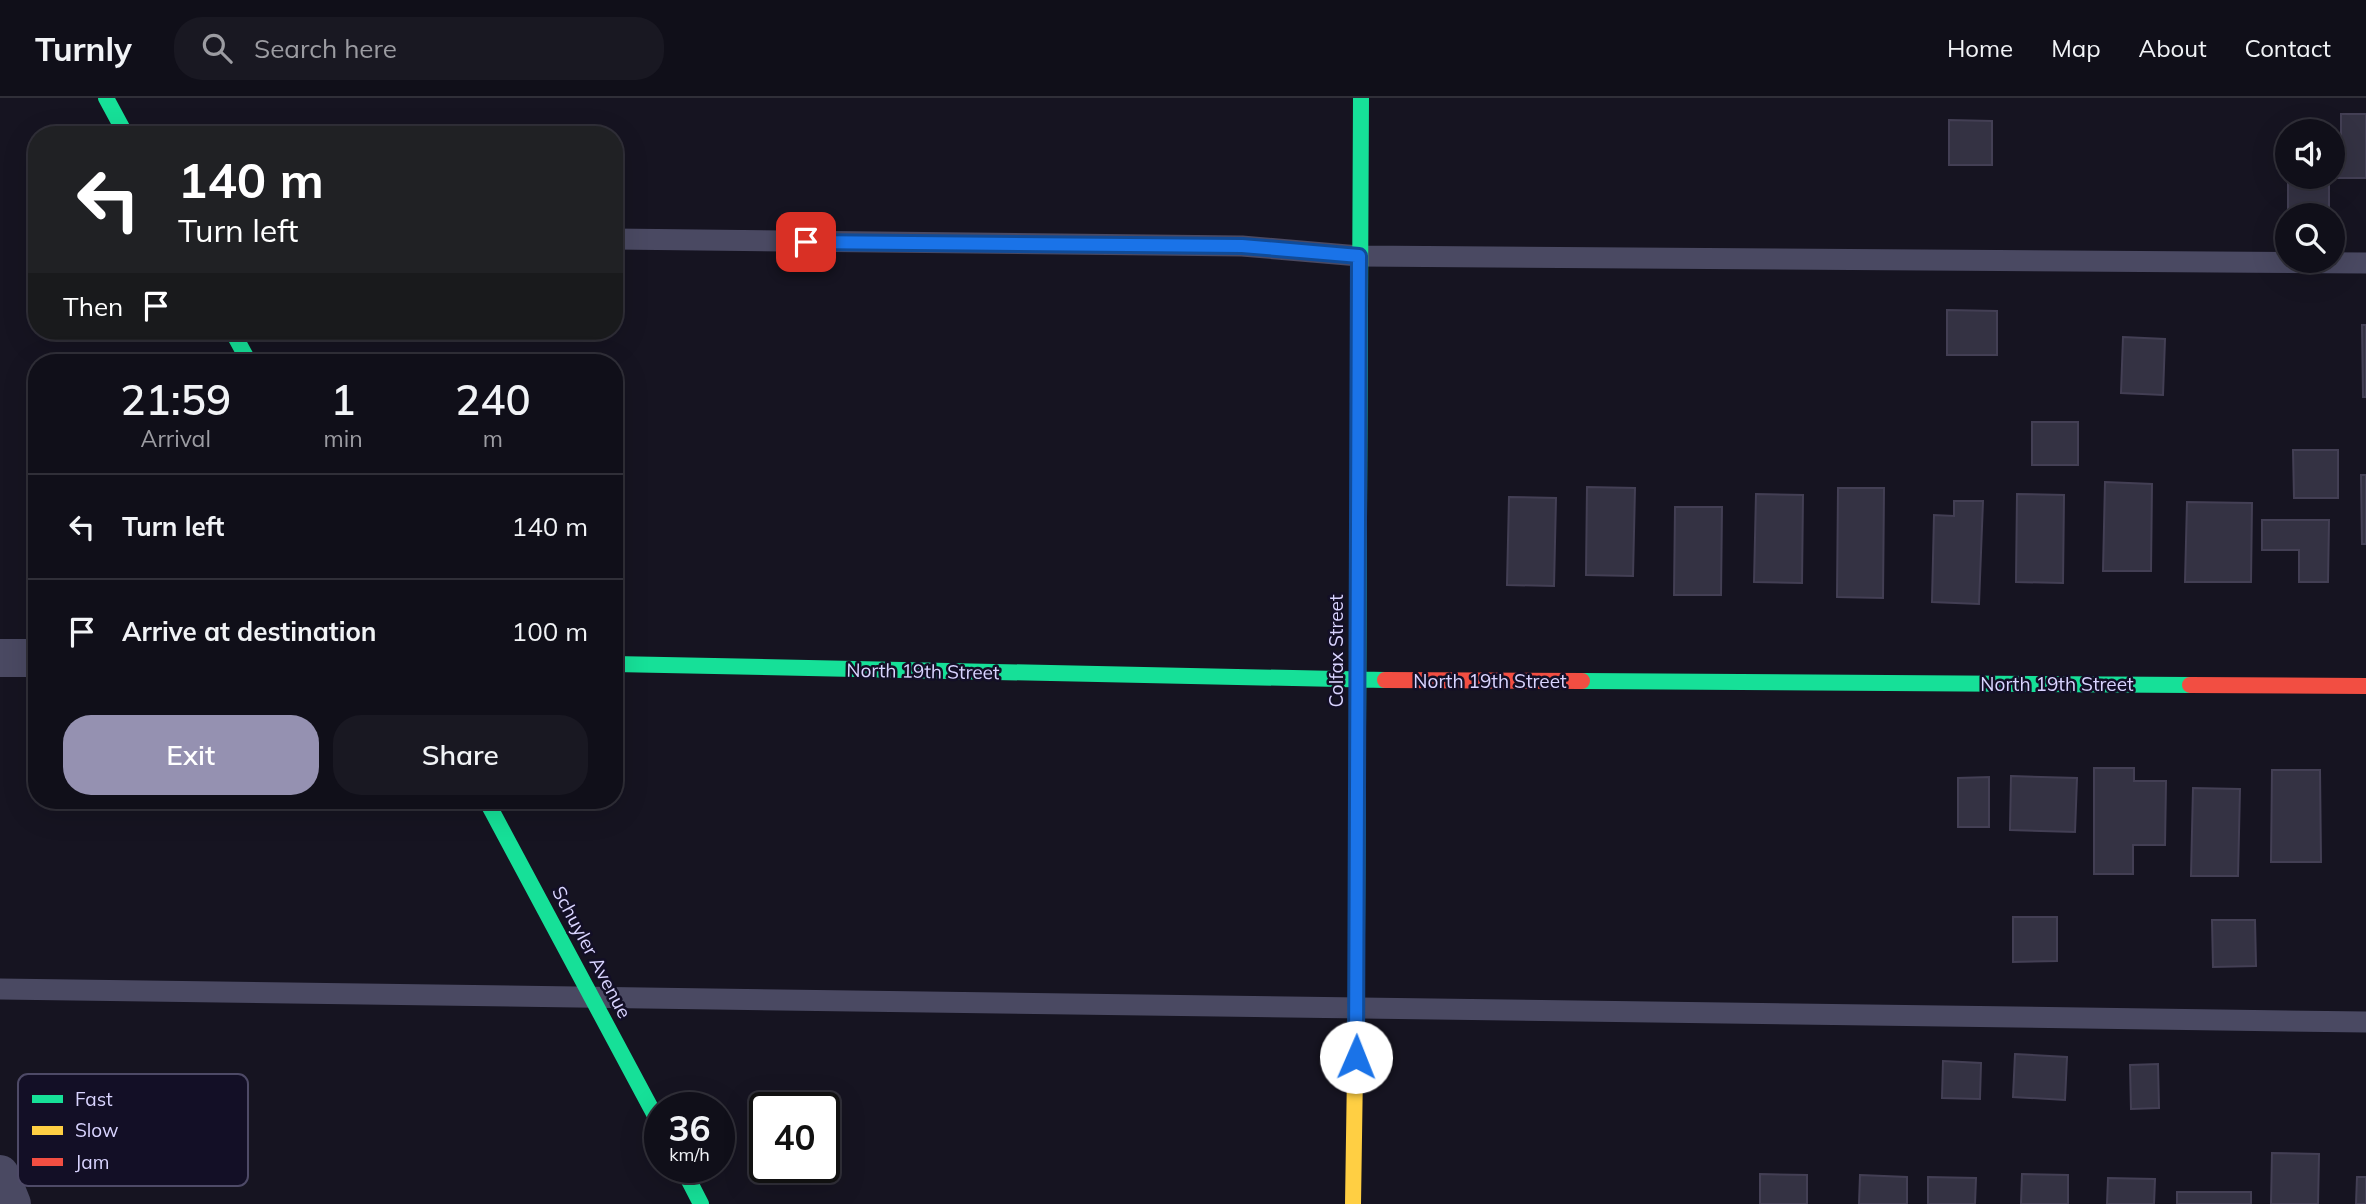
<!DOCTYPE html>
<style>
:root{--surface:#100f19;--page:#191822;--text:#f1f3f6;--muted:#9c9ca2;--line:#302f38;--accent:#9591b1}
body{margin:0;font-family:Mulish,sans-serif;background:var(--page);color:var(--text);height:100vh;display:flex;flex-direction:column;font-size:26px;white-space:nowrap}
*{box-sizing:border-box;margin:0}
p{font-size:23px;color:var(--muted)}
.icon{flex:none;width:38px;height:38px;fill:none;stroke:currentColor;stroke-width:2;stroke-linecap:round;stroke-linejoin:round}
.map{position:relative;flex:1;overflow:hidden}
.sheet{position:absolute;left:28px;top:256px;width:595px;height:455px;display:flex;flex-direction:column;background:var(--surface);border-radius:28px;box-shadow:0 7px 28px #0002,0 0 0 2px var(--line)}
.sheet>*{flex:none}
.hud{position:absolute;left:28px;top:28px;width:595px;height:214px;border-radius:28px;box-shadow:0 7px 28px #0002,0 0 0 2px var(--line);background:#202124;color:#fff;overflow:hidden}
.fabs{position:absolute;left:2275px;top:21px;display:grid;gap:14px}
.fabs a{display:grid;place-items:center;width:70px;height:70px;border-radius:50%;background:var(--surface);box-shadow:0 7px 28px #0002,0 0 0 2px var(--line);font-size:35px}
.speed{position:absolute;left:644px;top:994px;display:flex;gap:14px;font-size:35px;font-weight:700;text-align:center}
.speed>*{display:grid;place-content:center;width:91px;height:91px;border-radius:50%;background:var(--surface);box-shadow:0 7px 28px #0002,0 0 0 2px var(--line);line-height:1}
.speed small{font-size:18px;font-weight:400}
.speed .limit{border:4px solid #111;border-radius:10px;background:#fff;color:#111}
.pin{position:absolute;display:grid;place-items:center;width:60px;height:60px;color:#fff;margin:-30px;border-radius:14px;box-shadow:0 4px 10px #0006}
.me{position:absolute;width:77px;margin:-38px;rotate:1deg;stroke-linejoin:round;filter:drop-shadow(0 0 5px #0008)}
.turn{display:flex;align-items:center;gap:24px;height:147px;padding:0 35px;font-size:32px}
.turn .icon{width:91px;height:91px;stroke-width:2.5}
.turn b{display:block;font-size:49px;line-height:60px}
.then{display:flex;align-items:center;height:66px;padding:0 35px;background:#0003;gap:14px;font-size:26px}
.eta{display:flex;justify-content:space-evenly;align-items:center;height:119px;text-align:center}
.eta b{font-size:42px;font-weight:600;line-height:49px}
.action{display:flex;gap:14px;margin-top:auto;padding:14px 35px}
.action a{flex:1;height:80px;border-radius:28px;background:var(--accent);color:#fff;font-size:28px;font-weight:600;line-height:80px;text-align:center}
.action a+a{background:var(--page);color:var(--text)}
ul{padding:0;list-style:none}
li{display:flex;align-items:center;gap:21px;height:105px;padding:0 35px;border-top:2px solid var(--line)}
li div{flex:1}
li b{display:block;font-size:26px}
li em{font-style:normal}
header{display:flex;align-items:center;gap:42px;box-sizing:border-box;height:98px;padding:0 35px;background:var(--surface);border-bottom:2px solid var(--line)}
header strong{font-size:33px}
nav{display:flex;gap:38px;margin-inline-start:auto;font-size:24px}
.search{width:490px;height:63px;background:var(--page);display:flex;align-items:center;gap:18px;box-sizing:border-box;padding:0 24px;border-radius:28px;color:var(--muted);font-size:26px}
.map>svg:first-child{display:block}
.building{fill:#343243;stroke:#433f54;stroke-width:2}
.lines{fill:none;stroke-linecap:round;stroke-linejoin:round}
.lane{stroke:#4a4962;stroke-width:21}
.street{stroke:#4a4962;stroke-width:38}
.fast{stroke:#16e098;stroke-width:16}
.slow{stroke:#ffcf43;stroke-width:16}
.jam{stroke:#f24e42;stroke-width:16}
.route-casing{stroke:#114b97;stroke-width:18}
.route{stroke:#1a73e8;stroke-width:12}
.labels{text-anchor:middle;dominant-baseline:central;stroke-width:5;stroke-linejoin:round;paint-order:stroke}
.street-label{font-size:19px;fill:#d9d4ff;stroke:#130f26}
.key{fill:#130f26;stroke:#4e4a67;stroke-width:2}
.key-label{font-size:19px;fill:#d9d4ff}
</style>
<header>
<strong>Turnly</strong>
<div class="search"><svg class="icon" aria-label="search" viewBox="0 0 24 24"><circle cx="10" cy="10" r="6"/><path d="M15 15l6 6"/></svg>Search here</div>
<nav><a>Home</a><a>Map</a><a>About</a><a>Contact</a></nav>
</header>
<div class="map">
<svg width="2366" height="1106" viewBox="0 0 2366 1106">
<rect width="100%" height="100%" fill="#161421"/>
<path class="building" d="M2341,16H2366V80H2329V117H2288V79H2333V68H2341Z
M1949,22L1992,23V67H1949Z
M1947,212L1997,213V257H1947Z
M2362,227H2366V299H2363Z
M2123,239L2165,241L2163,297L2121,295Z
M2032,324H2078V367H2032Z
M2293,352H2338V400H2294Z
M2361,377H2366V446H2362Z
M2105,384L2152,386L2151,473H2103Z
M1587,389L1635,390L1633,478L1586,477Z
M1838,390H1884L1883,500L1837,499Z
M1756,396L1803,397L1802,485L1754,484Z
M2017,396L2064,397L2063,485L2016,484Z
M1509,399L1556,400L1554,488L1507,487Z
M1954,403H1983L1979,506L1932,504L1934,417L1954,418Z
M2187,404L2252,405L2251,484H2185Z
M1675,409H1722L1721,497H1674Z
M2262,422H2329L2328,484H2299V452H2262Z
M2094,670H2134V683H2166L2165,747H2133V776H2094Z
M2272,672H2320L2321,764H2271Z
M2011,678L2077,680L2075,734L2010,732Z
M1989,679V729H1958V680Z
M2193,690L2240,691L2238,778H2191Z
M2013,819H2057V863L2013,864Z
M2212,822H2255L2256,868L2213,869Z
M2015,956L2067,959L2065,1002L2013,999Z
M1943,963L1981,965L1980,1001L1942,1000Z
M2158,966L2159,1010L2131,1011L2130,967Z
M2272,1055L2319,1056L2318,1106H2271Z
M1760,1076L1807,1077V1106H1760Z
M2022,1076L2068,1077V1106H2021Z
M1860,1077L1907,1079V1106H1859Z
M1928,1079L1976,1080L1975,1106H1928Z
M2357,1079H2366V1106H2356Z
M2108,1080L2155,1081L2154,1106H2107Z
M2177,1094H2251V1106H2177Z"/>
<g class="lines">
<path class="lane" d="M614,141L1242,148L1359,158L2366,165
M0,891L2366,924"/>
<path class="street" d="M0,560H37
M0,1076L12,1106"/>
<path class="fast" d="M106,0L126,37
M232,233L249,264
M614,566L1385,582
M1582,583L2190,587
M486,702L660,1027
M1357,840L1361,0
M682,1069L701,1106"/>
<path class="slow" d="M1353,1106L1357,840"/>
<path class="jam" d="M1385,582L1582,583
M2190,587L2366,588"/>
</g>
<g class="lines">
<g class="route-casing">
<path id="route" d="M806,144L1242,148L1359,158L1356,959"/>
</g>
<use href="#route" class="route"/>
</g>
<g class="labels">
<g class="street-label">
<text transform="translate(1336 553) rotate(-90)">Colfax Street</text>
<text transform="translate(923 573) rotate(1)">North 19th Street</text>
<text x="1490" y="583">North 19th Street</text>
<text x="2057" y="586">North 19th Street</text>
<text transform="translate(592 854) rotate(62)">Schuyler Avenue</text>
</g>
</g>
<rect x="18" y="976" width="230" height="112" rx="10" class="key"/>
<rect x="32" y="997" width="31" height="8" fill="#16e098"/>
<rect x="32" y="1028" width="31" height="9" fill="#ffcf43"/>
<rect x="32" y="1060" width="31" height="8" fill="#f24e42"/>
<g class="key-label">
<text x="75" y="1008">Fast</text>
<text x="75" y="1039">Slow</text>
<text x="75" y="1071">Jam</text>
</g>
</svg>
<div class="fabs">
<a><svg class="icon" aria-label="sound" viewBox="0 0 24 24"><path d="M4 9h4l5-4v14l-5-4H4zM17 9q2 3 0 6"/></svg></a>
<a><svg class="icon" aria-label="search" viewBox="0 0 24 24"><circle cx="10" cy="10" r="6"/><path d="M15 15l6 6"/></svg></a>
</div>
<div class="speed"><div>36<small>km/h</small></div><div class="limit">40</div></div>
<div class="pin" style="left:806px;top:144px;background:#d93025"><svg class="icon" aria-label="arrive" viewBox="0 0 24 24"><path d="M6 21V4h12l-3 4 3 4H6"/></svg></div>
<svg class="me" style="left:1356px;top:959px" viewBox="-20 -20 40 40"><circle r="19" fill="#fff"/><path d="M0-13L10 11 0 6-10 11z" fill="#1a73e8"/></svg>
<div class="hud">
<div class="turn"><svg class="icon" aria-label="left" viewBox="0 0 24 24"><path d="M17 20v-9H6M10 6l-5 5 5 5"/></svg><div><b>140 m</b>Turn left</div></div>
<div class="then">Then<svg class="icon" aria-label="arrive" viewBox="0 0 24 24"><path d="M6 21V4h12l-3 4 3 4H6"/></svg></div>
</div>
<section class="sheet">
<div class="eta">
<div><b>21:59</b><p>Arrival</p></div>
<div><b>1</b><p>min</p></div>
<div><b>240</b><p>m</p></div>
</div>
<ul>
<li><svg class="icon" aria-label="left" viewBox="0 0 24 24"><path d="M17 20v-9H6M10 6l-5 5 5 5"/></svg><div><b>Turn left</b></div><em>140 m</em></li>
<li><svg class="icon" aria-label="arrive" viewBox="0 0 24 24"><path d="M6 21V4h12l-3 4 3 4H6"/></svg><div><b>Arrive at destination</b></div><em>100 m</em></li>
</ul>
<div class="action"><a>Exit</a><a>Share</a></div>
</section>
</div>
